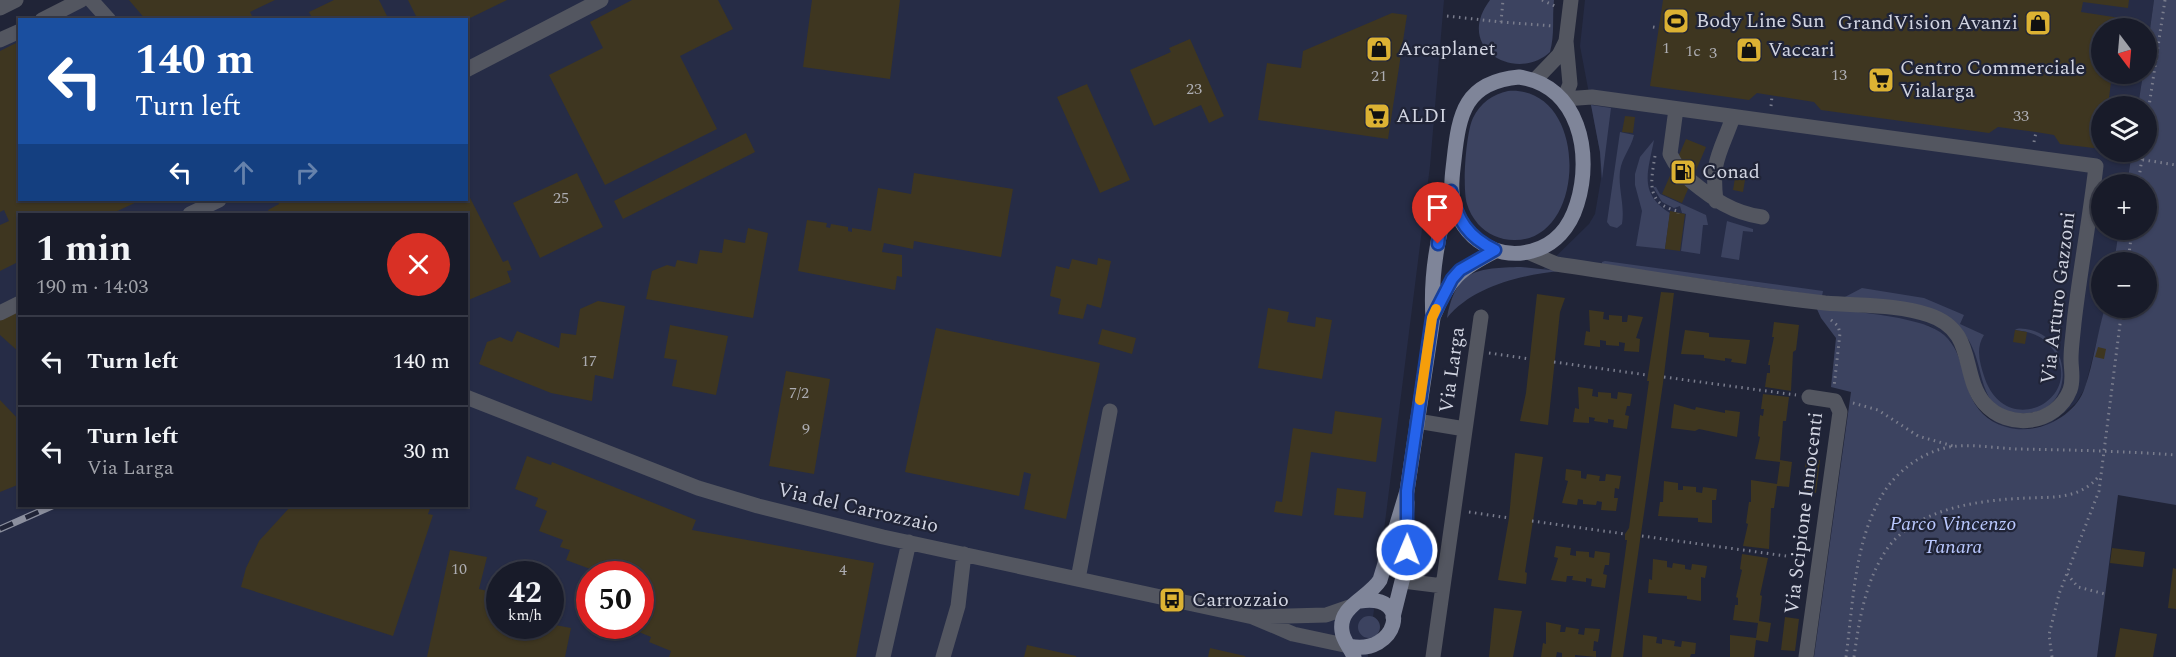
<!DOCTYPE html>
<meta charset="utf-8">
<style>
:root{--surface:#181b29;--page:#212431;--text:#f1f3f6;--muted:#9fa1a8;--line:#363946}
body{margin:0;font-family:Spectral,serif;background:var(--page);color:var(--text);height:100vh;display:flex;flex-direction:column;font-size:22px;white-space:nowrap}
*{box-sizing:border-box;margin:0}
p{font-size:20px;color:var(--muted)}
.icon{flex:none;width:33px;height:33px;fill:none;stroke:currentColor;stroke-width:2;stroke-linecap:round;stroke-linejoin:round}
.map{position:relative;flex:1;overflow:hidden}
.side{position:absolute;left:18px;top:213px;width:450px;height:294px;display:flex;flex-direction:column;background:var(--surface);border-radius:0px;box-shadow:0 2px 4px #0004,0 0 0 2px var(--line)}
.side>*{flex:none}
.banner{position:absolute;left:18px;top:18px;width:450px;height:183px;border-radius:0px;box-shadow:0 2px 4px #0004,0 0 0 2px var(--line);background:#1a4fa0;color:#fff;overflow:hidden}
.needle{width:39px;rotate:164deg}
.tools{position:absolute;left:2091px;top:18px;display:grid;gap:12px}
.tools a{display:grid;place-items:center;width:66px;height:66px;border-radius:50%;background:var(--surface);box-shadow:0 2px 4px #0004,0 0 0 2px var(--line);font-size:30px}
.speed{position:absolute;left:486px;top:561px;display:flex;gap:12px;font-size:30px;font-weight:700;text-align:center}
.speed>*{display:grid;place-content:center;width:78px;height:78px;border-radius:50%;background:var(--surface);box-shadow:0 2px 4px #0004,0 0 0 2px var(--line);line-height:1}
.speed small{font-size:15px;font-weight:400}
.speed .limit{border:9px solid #d22;background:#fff;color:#111}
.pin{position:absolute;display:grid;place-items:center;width:51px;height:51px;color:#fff;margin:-62px -26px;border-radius:50% 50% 50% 0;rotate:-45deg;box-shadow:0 0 6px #0007}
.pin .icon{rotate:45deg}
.me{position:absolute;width:66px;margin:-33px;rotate:1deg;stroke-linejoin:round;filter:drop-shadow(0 0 4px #0008)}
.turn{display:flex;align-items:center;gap:21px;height:126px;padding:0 18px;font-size:27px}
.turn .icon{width:78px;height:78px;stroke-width:2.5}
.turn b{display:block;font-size:42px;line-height:51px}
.lanes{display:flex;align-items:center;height:57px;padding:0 18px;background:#0003;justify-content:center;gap:30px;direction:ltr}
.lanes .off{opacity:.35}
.round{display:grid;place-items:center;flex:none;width:63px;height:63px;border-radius:32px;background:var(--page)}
.head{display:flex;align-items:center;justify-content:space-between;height:102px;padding:0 18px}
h1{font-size:36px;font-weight:700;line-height:45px}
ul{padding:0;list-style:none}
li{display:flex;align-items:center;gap:18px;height:90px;padding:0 18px;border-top:2px solid var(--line)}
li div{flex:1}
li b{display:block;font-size:22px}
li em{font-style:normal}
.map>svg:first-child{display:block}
.built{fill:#262c46;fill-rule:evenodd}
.green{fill:#3c4360}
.building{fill:#3e3620}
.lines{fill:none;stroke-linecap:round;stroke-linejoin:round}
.minor-tunnel{stroke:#3b3e50;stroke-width:15;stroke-dasharray:15 8;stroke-linecap:butt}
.path{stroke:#7a7d8d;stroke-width:3;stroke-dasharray:1.5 4.5;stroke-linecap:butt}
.minor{stroke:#535660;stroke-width:15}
.major{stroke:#7f8599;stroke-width:15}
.rail-casing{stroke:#8b8f9e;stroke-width:7}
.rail{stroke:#202437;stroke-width:4.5;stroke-dasharray:14;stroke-linecap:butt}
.route-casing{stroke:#184099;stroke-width:15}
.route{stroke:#2563eb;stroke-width:10}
.slow{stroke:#f59e0b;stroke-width:10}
.labels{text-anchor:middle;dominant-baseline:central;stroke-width:4.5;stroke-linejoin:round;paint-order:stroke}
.number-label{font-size:16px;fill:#acacb1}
.poi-label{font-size:20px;fill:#d1d4e1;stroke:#202437;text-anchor:start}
.street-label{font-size:20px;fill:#d1d4e1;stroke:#202437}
.park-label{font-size:20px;font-style:italic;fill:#bbc9ff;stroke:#202437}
</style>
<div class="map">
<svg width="2176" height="657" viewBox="0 0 2176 657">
<rect width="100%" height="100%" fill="#202437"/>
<path class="built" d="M74,0H1444L1430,166L1368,657H0V36L19,27L20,200H466V20L34,19ZM20,214H466V506H20ZM500,574H550V626H500ZM590,574H640V626H590Z
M1585,0H2154L2147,51L2146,28H2102V74H2143L2138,106H2102V152H2132L2127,184H2102V230H2119L2114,262H2102V308H2105L2085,388L2076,403L2050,424L2021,430L2007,428L1994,422L1976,405L1957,352L1951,342L1930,326L1816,307L1543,269L1589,224L1595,214L1601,179L1600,152L1580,46Z"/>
<path class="green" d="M1490,0H1554C1552,18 1555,34 1550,52C1517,83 1453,49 1490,0Z
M2154,0H2176V505L2118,495L2097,657H1814L1851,392L1831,387L1836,338L1821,318L1816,307C1846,311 1918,316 1940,332C1965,349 1961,381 1975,404C1984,419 2000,427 2016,429C2044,432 2077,414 2085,387C2094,362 2097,333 2105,308H2146V262H2114L2119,230H2146V184H2127L2132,152H2146V106H2138L2143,74H2146L2147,51Z
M1508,91C1590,85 1588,242 1514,240C1500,240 1487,234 1478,224C1473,218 1469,211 1467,204C1462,188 1466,132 1473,118C1480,103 1493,94 1508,91Z
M1591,105L1611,108L1602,179L1600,152Z
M1620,132L1634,135C1631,148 1622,157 1620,171C1618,189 1625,205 1622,224L1617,228L1610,226L1607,222Z
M1654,140C1648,172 1638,193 1670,213L1665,249L1636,246L1642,211L1635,185V174L1640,157Z
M1653,187H1656L1660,194L1706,215L1708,225H1703L1700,254L1681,251L1686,214L1682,213L1680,206L1674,208L1662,202Z
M1727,221L1753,229V232L1743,231L1739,260L1721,257Z
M1605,261L1823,291L1822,296L1602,265V262Z
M1521,267L1560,271C1521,275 1473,286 1447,318C1456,269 1477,268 1521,267Z
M1862,288L1924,298L1964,315L1960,324L1984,335C1975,349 1980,364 1985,379C2007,440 2085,399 2054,351C2044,336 2032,332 2015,330C2019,327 2025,329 2031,330C2072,340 2075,408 2030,413C1972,419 1989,365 1965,335C1962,332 1958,327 1955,325C1946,321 1933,320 1924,317C1897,311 1870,304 1843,298Z
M1358 627a11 11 0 1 1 22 0a11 11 0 1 1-22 0Z"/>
<path class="building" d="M129,0H275L250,12L254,20H146Z
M334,0H379L389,20H313L309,12Z
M408,0H507L466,20H418Z
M632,0H718L733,29L680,56L717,129L605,185L549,75L603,48L590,22Z
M812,0H900L890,79L803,67Z
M1663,0H2129L2128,8L2083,2L2081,12L2120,18L2119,28H2102V74H2112L2108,106H2102V149L2060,144L2054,135L2036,132L1998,127L1989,133L1821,110L1814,102L1757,93L1749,100L1650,86Z
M1392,13L1407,15L1388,139L1258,120L1267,63L1301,68L1303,51Z
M1190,39L1224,116L1209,123L1201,105L1154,126L1130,70L1171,52L1169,48Z
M20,41V200H141L111,214H20V261L0,271V225L9,221L4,210L0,212V51Z
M1087,84L1130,180L1100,193L1057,97Z
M1625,116L1635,117L1633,133L1622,132Z
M746,133L755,152L623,219L614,201Z
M1686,139L1706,147L1682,203L1662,194Z
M577,173L603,227L540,258L513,203Z
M914,173L1013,189L1001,257L914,241L913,249L884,243L882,252L902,255V277L897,276L895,290L798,271L807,220L827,223L826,227L830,228L831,224L848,227V231L852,232V228L871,231L878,188L911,194Z
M1735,178L1745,180L1743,192L1733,190Z
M466,190L503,262L508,260L512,270L507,271L511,282L466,301V214H270L268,210L279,204L277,200H466Z
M1670,211L1685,214L1680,251L1665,249Z
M748,228L768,233L753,318L646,299L652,271L667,265L675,267L677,260L697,264L700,250L722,253L724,239L745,243Z
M1098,258L1111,261L1101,308L1087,304L1083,319L1058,314L1061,299L1050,296L1056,266L1069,269L1072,259L1097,265Z
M1661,292L1674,293L1663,383L1623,657H1611L1627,540H1625V534L1629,528L1649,381H1647Z
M1537,294L1565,298L1560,312L1548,425L1520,421L1526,393Z
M598,301L625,306L613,379L595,375L592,401L551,393L479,364L487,342L500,337L512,342L517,331L559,348L561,333L576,335L580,309Z
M1268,308L1289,312L1287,322L1315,327L1316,317L1332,320L1322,379L1258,368Z
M20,310V353L0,335V320Z
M1589,310L1604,312L1603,319L1609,320V315L1622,316V322H1627L1628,315L1643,317L1636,338L1640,339L1639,352L1624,351L1625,343L1619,342V346L1606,345V341L1600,340V347L1584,345L1586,331L1590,332Z
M1774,322L1799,325L1796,350L1793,352L1791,391L1765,387L1767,373H1770V365H1768L1774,337H1772Z
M670,325L728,336L716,395L672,386L677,360L664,358Z
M936,328L1100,363L1066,519L1024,509L1031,474L1024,472L1019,496L905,472Z
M1102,329L1136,338L1132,354L1098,344Z
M1685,330L1709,333V337L1750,340L1746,364L1731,362L1732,359L1725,358V361L1704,358V355L1681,354Z
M2015,330L2027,332L2025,344L2013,342Z
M2098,347L2106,349L2104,359L2095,357Z
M786,371L830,379L814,474L769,466Z
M1578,387L1593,389L1592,396L1598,397V392L1611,393V398L1617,399L1618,392L1632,394L1630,406H1627L1625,415L1629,416L1627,429L1613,427L1614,420L1608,419V423L1594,421L1595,418L1589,417V423L1573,422L1575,408L1579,409Z
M1763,394L1789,397L1786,421H1783L1780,460L1792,462L1789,487L1777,486L1774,508H1771L1769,549L1743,546L1748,524L1746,523L1749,502H1751V480L1777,484L1780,462L1755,459L1760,437L1758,436L1760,415L1763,416L1764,409H1761Z
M0,400L20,421V484L0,492Z
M1674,404L1695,410L1696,407L1725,413V410L1740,412L1737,437L1699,429L1695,431L1671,428Z
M1335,411L1382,418L1376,462L1311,452L1302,516L1274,512L1276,501L1282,502L1293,428L1332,434Z
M1515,453L1543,457L1525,572L1527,573L1526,584L1498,580L1509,518Z
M527,456L551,465L552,462L696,520L692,530L874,563L856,657H669L671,651L649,642L651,637L639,632L641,625L640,574H591L593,570L566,560L570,550L560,547L563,540L539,531L547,511L535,506L538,498L515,489Z
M1806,459L1820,460L1816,493L1802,491Z
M1566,469L1581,471V478L1586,479L1587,474L1600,476L1599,481H1605L1606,474L1621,476L1619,489L1615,488L1614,498H1618L1616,511L1601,510L1602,502L1597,501L1596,505L1583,504V500L1578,499L1577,505L1562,503L1568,481L1565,480Z
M1664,481L1678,483V490H1683V486L1696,487V492L1702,493L1703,487L1717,489L1716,500H1712V523L1698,522V518L1658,516L1660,502H1663Z
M1337,488L1366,492L1363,518L1334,515Z
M291,506H431L428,514L433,515L393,636L241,587L246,568L259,541Z
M1556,546L1571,548L1570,555L1576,556V551L1589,552V557L1594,558L1595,551L1610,553L1609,565H1605L1603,574L1607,575L1605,588L1591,586L1592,579L1586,578V582L1572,580L1573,576H1567L1566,582L1551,580L1558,558L1554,557Z
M2112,548L2145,552L2143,567L2110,563Z
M450,550L487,557L479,589L500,594V626L550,624L571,628L565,657H427Z
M1742,554L1768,558L1760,595L1762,596L1759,621L1771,623L1768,642L1756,640L1754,657H1730V635L1756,638L1758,623L1733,620L1735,605H1738V598L1736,597L1742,570L1740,569Z
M1653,559L1667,561V567L1672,568L1673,563L1685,565V569L1691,570L1692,564L1707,566L1705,578L1701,577V601L1687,599V596L1648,593L1649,579L1652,580Z
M2173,568L2176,569V609L2168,608Z
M1494,608L1522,611L1513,657H1489Z
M1785,617L1799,619L1795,651L1781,650Z
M1546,622L1561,625L1560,632H1565L1566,627L1579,629L1578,634L1584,635L1585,628L1600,629L1598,642L1594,641L1593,651H1596V657L1575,655V657H1562V653L1557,652L1556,657H1541L1543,643L1546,644Z
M2120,628L2157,634L2153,657H2115Z
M1643,635L1657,637L1656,643L1662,644V639L1675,641L1674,646L1681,647L1682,641L1696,643L1695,654H1691L1690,657H1642Z
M1027,645L1076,656V657H1024Z
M1210,648L1245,656V657H1208Z"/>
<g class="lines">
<path class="minor-tunnel" d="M1675,163L1691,181"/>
<path class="path" d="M1542,0L1555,6
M1447,16L1501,22L1503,0
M1501,22L1553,26
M1653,27L1658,28
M1771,106L1772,96
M2146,126L2165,0
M2034,142L2036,132
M2113,155L2176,165
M1655,156C1651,181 1645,204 1678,211V214
M2138,184L2143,152
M2128,262L2132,230
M1831,320L1838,326L1840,333L1834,387
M1489,353L1530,359
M1554,362L1647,375
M1664,377L1796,395
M1853,403L1878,410L1918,436L1953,446
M1469,512L1509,518
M1532,521L1625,534
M1642,536L1786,556
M2067,574L2078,587L2105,594
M1846,657C1853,605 1854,544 1881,497C1892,477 1913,459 1935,451C1960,441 1990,448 2017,449C2070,450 2123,451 2176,455
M1854,657C1859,621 1865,583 1885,552C1913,508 1980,500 2027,498C2055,497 2080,499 2099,476
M2052,657L2049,635L2059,594L2099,491L2122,308"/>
<path class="minor" d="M91,0L109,20
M0,8L16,0
M42,20L81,0
M0,40L20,31
M466,70L601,0
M1535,80L1559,55L1566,41
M1564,99L1570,84L1566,41L1571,0
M1675,163L1670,154L1676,109
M1691,181C1713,199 1733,213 1762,217
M1716,201C1711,160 1720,154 1733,117
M190,214L219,200
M1528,252L1556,264C1646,277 1735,293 1825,303C1859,306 1897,304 1929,315C1977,331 1960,374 1984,403C2008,431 2056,425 2070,390C2074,379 2071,370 2071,359C2071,347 2073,335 2074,323C2080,270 2090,218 2096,166L1592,97L1564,99
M0,313L20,303
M466,397L698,488L758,506L883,537L1253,617L1293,634L1349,646
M1417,421L1465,429
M1078,579L1110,411
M1403,581L1443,586
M1253,617L1326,615L1349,607
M883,657L909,542
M943,657L958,606L964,554
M1433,657L1481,317
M1806,657L1840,412L1835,401L1809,397"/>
<path class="major" d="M1519,77C1579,86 1593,153 1577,204C1570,227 1555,245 1532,251C1492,262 1455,232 1452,192C1451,181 1453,170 1454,160C1459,113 1465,82 1519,77Z
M1434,315C1449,278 1460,269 1495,251
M1393,617L1404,573L1407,502
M1349,646C1396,657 1415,593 1360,601
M1354,657C1351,648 1343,641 1342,631C1338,606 1369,598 1380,580L1407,491L1433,318C1430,274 1438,232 1451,191"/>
<g class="rail-casing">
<path id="rail" d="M0,529L52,506"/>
</g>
<use href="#rail" class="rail"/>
</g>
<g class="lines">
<g class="route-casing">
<path id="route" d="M1407,550V491L1432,318L1452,279L1460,270L1495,250C1468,237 1457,220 1451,191L1441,221L1438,244"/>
</g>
<use href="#route" class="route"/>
<path class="slow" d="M1420,400L1432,318L1436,309"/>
</g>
<defs>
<g id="stadium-square" transform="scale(1.35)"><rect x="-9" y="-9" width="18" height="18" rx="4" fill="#dcb233" stroke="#202437"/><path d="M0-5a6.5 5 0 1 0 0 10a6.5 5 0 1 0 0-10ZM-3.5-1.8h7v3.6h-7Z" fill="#111"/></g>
<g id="shop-square" transform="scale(1.35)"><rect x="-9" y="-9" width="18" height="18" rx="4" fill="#dcb233" stroke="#202437"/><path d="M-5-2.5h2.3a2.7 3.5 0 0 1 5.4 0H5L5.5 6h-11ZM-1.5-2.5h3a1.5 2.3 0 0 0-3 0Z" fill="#111"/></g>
<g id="supermarket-square" transform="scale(1.35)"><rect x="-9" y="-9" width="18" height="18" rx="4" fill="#dcb233" stroke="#202437"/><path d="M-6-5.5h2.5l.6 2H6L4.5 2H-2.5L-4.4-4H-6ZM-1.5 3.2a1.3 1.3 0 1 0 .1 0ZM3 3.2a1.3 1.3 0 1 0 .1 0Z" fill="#111"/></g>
<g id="fuel-square" transform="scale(1.35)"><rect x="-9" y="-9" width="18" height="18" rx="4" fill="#dcb233" stroke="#202437"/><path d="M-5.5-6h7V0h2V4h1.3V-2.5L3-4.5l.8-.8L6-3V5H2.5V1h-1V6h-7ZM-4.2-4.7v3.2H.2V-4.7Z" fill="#111"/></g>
<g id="bus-square" transform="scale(1.35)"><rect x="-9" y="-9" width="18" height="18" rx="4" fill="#dcb233" stroke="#202437"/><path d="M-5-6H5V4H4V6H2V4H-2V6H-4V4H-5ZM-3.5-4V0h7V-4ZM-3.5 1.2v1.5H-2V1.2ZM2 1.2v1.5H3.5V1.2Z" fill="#111"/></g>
</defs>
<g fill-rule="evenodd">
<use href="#stadium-square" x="1676" y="21"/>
<use href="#shop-square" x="2038" y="23"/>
<use href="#shop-square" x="1379" y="49"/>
<use href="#shop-square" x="1749" y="50"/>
<use href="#supermarket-square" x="1881" y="80"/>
<use href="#supermarket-square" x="1377" y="116"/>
<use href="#fuel-square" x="1683" y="172"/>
<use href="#bus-square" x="1172" y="600"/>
</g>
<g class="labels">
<g class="number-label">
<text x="1666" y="48">1</text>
<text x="1693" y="51">1c</text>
<text x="1713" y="53">3</text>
<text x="1839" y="75">13</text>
<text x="1379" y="76">21</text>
<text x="1194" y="89">23</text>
<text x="2021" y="116">33</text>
<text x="561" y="198">25</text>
<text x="589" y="361">17</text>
<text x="799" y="393">7/2</text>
<text x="806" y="429">9</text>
<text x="459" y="569">10</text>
<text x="843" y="570">4</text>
</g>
<g class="poi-label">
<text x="1696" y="21">Body Line Sun</text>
<text x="2018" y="23" text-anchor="end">GrandVision Avanzi</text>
<text x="1398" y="49">Arcaplanet</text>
<text x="1768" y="50">Vaccari</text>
<text x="1900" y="68">Centro Commerciale<tspan x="1900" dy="23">Vialarga</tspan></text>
<text x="1396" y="116">ALDI</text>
<text x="1702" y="172">Conad</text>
<text x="1192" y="600">Carrozzaio</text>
</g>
<g class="street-label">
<text transform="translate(2058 298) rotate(-83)">Via Arturo Gazzoni</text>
<text transform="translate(1452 370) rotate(-82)">Via Larga</text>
<text transform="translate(858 508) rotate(13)">Via del Carrozzaio</text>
<text transform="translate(1804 513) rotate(-83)">Via Scipione Innocenti</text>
</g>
<g class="park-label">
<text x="1953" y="524">Parco Vincenzo<tspan x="1953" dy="23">Tanara</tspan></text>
</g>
</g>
</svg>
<div class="tools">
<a><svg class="needle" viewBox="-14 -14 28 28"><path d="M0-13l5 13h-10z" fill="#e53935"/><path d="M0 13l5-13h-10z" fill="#9fa1a8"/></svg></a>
<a><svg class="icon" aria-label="layers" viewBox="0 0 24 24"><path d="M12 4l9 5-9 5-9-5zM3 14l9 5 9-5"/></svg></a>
<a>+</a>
<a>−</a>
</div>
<div class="speed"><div>42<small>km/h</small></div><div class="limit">50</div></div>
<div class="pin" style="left:1438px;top:244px;background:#d93025"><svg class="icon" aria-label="arrive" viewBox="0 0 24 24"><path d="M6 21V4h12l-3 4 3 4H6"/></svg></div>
<svg class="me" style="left:1407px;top:550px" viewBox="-20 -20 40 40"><circle r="17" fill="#2563eb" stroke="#fff" stroke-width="3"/><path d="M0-11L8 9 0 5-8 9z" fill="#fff"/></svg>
<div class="banner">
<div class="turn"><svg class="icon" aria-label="left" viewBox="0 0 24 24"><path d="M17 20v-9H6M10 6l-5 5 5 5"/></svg><div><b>140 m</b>Turn left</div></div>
<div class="lanes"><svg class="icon" aria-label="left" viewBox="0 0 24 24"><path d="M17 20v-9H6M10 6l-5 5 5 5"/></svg><svg class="icon off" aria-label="ahead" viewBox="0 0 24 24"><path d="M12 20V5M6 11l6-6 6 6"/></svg><svg class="icon off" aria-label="right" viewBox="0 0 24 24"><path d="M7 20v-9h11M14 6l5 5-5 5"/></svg></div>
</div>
<section class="side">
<div class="head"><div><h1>1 min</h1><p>190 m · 14:03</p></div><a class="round" style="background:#d93025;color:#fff"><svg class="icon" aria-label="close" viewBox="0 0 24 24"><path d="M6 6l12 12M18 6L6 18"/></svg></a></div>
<ul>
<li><svg class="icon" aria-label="left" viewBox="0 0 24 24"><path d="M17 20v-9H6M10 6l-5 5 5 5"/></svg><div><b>Turn left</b></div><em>140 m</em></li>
<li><svg class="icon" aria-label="left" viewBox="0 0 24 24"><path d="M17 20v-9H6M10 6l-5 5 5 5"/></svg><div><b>Turn left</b><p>Via Larga</p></div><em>30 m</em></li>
</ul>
</section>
</div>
